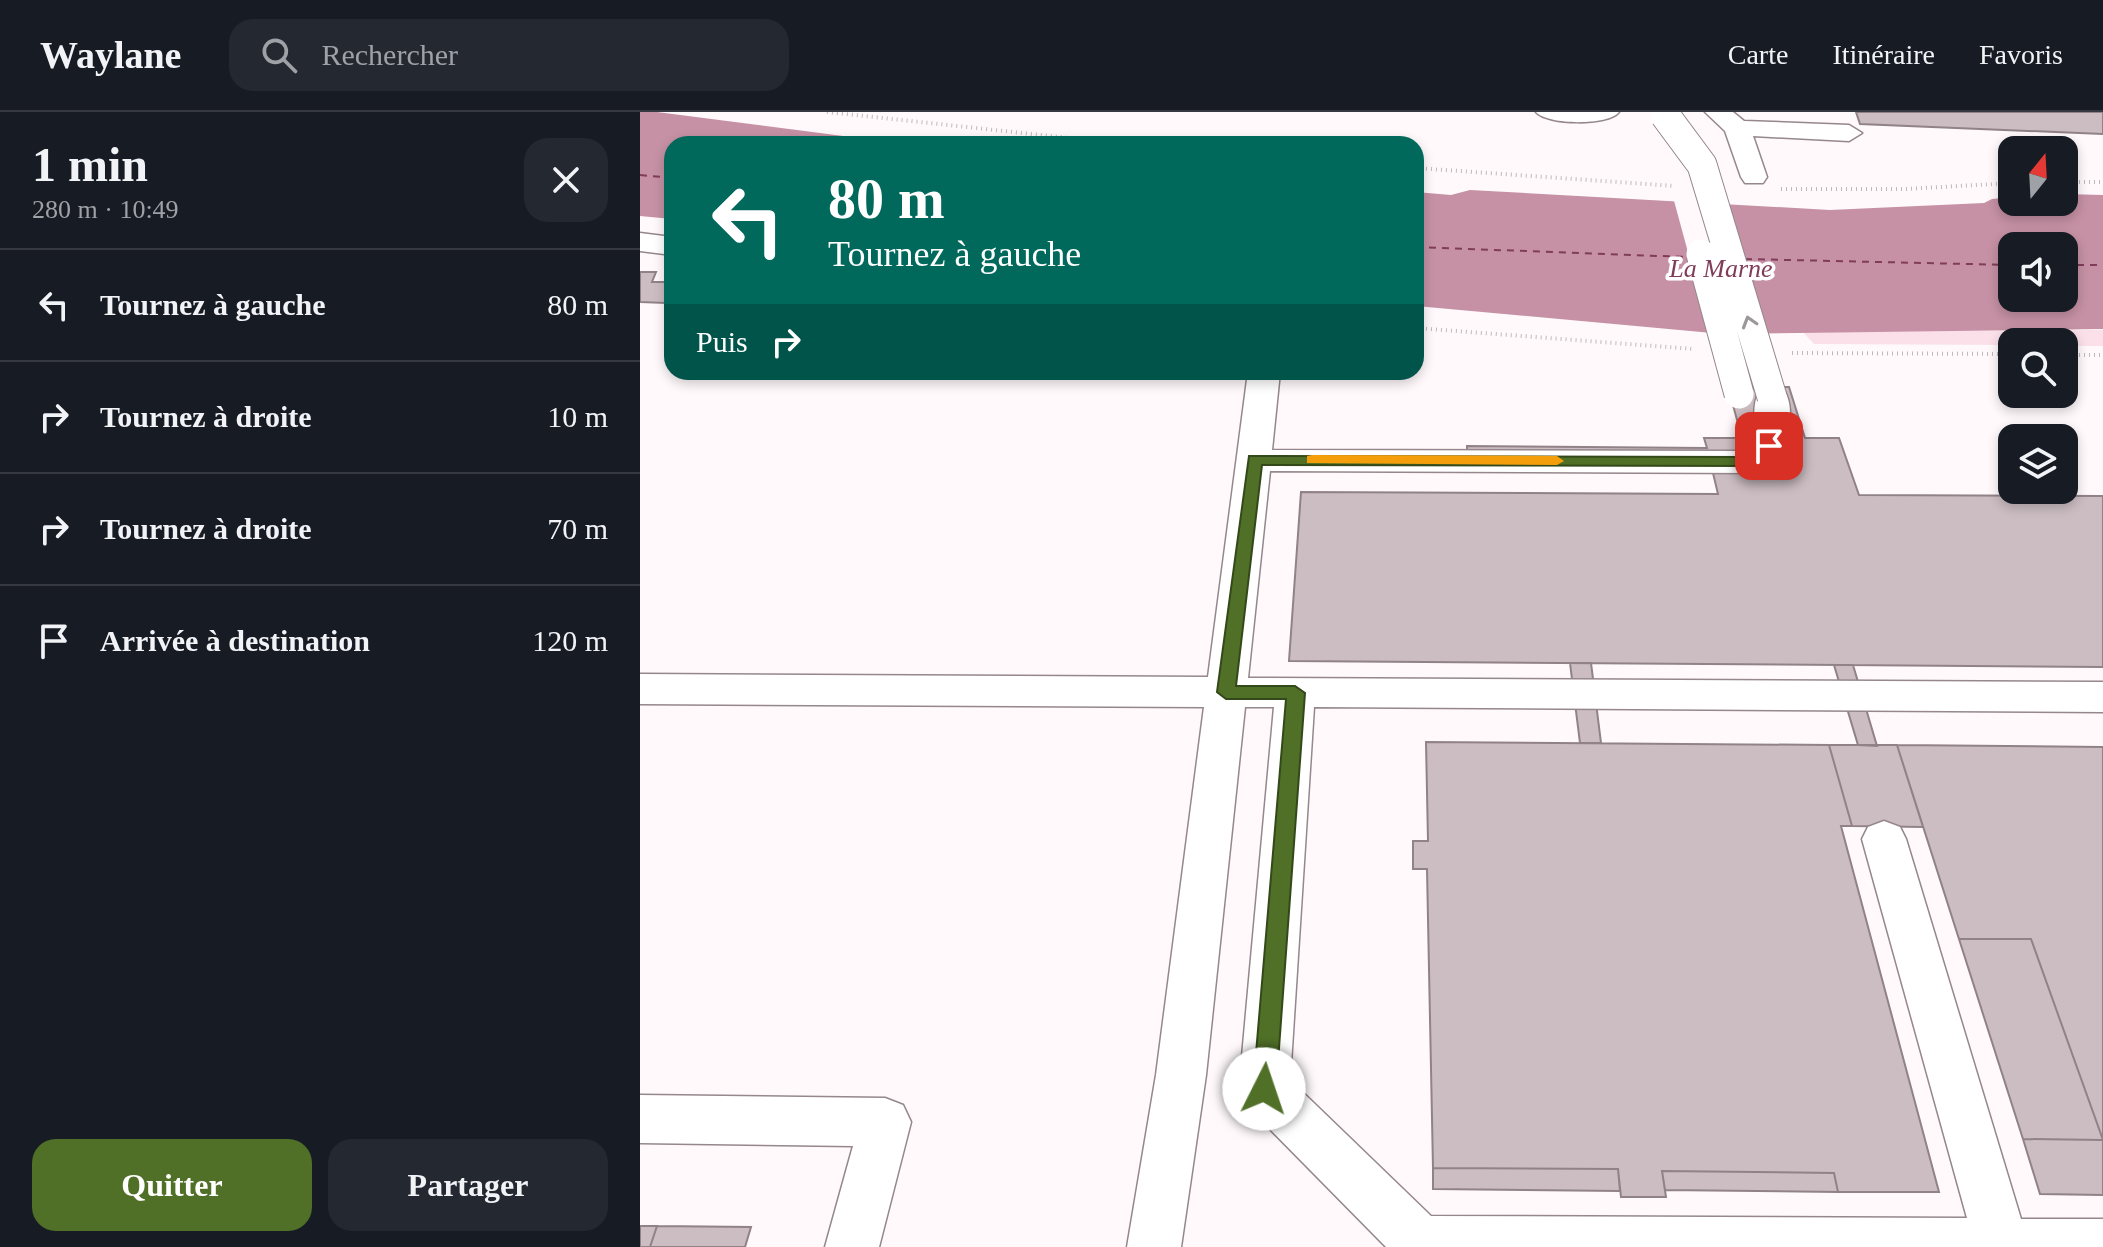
<!DOCTYPE html>
<html lang="fr">
<meta charset="utf-8">
<style>
:root{--surface:#171b24;--page:#242831;--text:#f1f3f6;--muted:#9ea1a6;--line:#363941;--accent:#507027}
body{margin:0;font-family:Georgia,serif;background:var(--page);color:var(--text);height:100vh;display:flex;flex-direction:column;font-size:30px;white-space:nowrap}
*{box-sizing:border-box;margin:0}
p{font-size:26px;color:var(--muted)}
.icon{flex:none;width:44px;height:44px;fill:none;stroke:currentColor;stroke-width:2;stroke-linecap:round;stroke-linejoin:round}
.map{position:relative;flex:1;overflow:hidden}
.sheet{display:flex;flex-direction:column;background:var(--surface);width:640px}
.sheet>*{flex:none}
.guide{position:absolute;left:24px;top:24px;width:760px;height:244px;border-radius:24px;box-shadow:0 4px 12px #0003;background:#00695c;color:#fff;overflow:hidden}
.needle{width:52px;rotate:18deg}
.fabs{position:absolute;left:1358px;top:24px;display:grid;gap:16px}
.fabs a{display:grid;place-items:center;width:80px;height:80px;border-radius:16px;background:var(--surface);box-shadow:0 4px 12px #0003;font-size:40px}
.pin{position:absolute;display:grid;place-items:center;width:68px;height:68px;color:#fff;margin:-34px;border-radius:16px;box-shadow:0 4px 12px #0006}
.me{position:absolute;width:88px;margin:-44px;rotate:4deg;stroke-linejoin:round;filter:drop-shadow(0 0 6px #0008)}
.turn{display:flex;align-items:center;gap:28px;height:168px;padding:0 32px;font-size:36px}
.turn .icon{width:104px;height:104px;stroke-width:2.5}
.turn b{display:block;font-size:56px;line-height:68px}
.then{display:flex;align-items:center;height:76px;padding:0 32px;background:#0003;gap:16px;font-size:30px}
.round{display:grid;place-items:center;flex:none;width:84px;height:84px;border-radius:24px;background:var(--page)}
.head{display:flex;align-items:center;justify-content:space-between;height:136px;padding:0 32px}
h1{font-size:48px;font-weight:700;line-height:60px}
.primary-button{display:flex;gap:16px;margin-top:auto;padding:16px 32px}
.primary-button a{flex:1;height:92px;border-radius:24px;background:var(--accent);color:#fff;font-size:32px;font-weight:700;line-height:92px;text-align:center}
.primary-button a+a{background:var(--page);color:var(--text)}
ul{padding:0;list-style:none}
li{display:flex;align-items:center;gap:24px;height:112px;padding:0 32px;border-top:2px solid var(--line)}
li div{flex:1}
li b{display:block;font-size:30px}
li em{font-style:normal}
header{display:flex;align-items:center;gap:48px;box-sizing:border-box;height:112px;padding:0 40px;background:var(--surface);border-bottom:2px solid var(--line)}
header strong{font-size:38px}
nav{display:flex;gap:44px;margin-inline-start:auto;font-size:28px}
.search{width:560px;height:72px;background:var(--page);display:flex;align-items:center;gap:20px;box-sizing:border-box;padding:0 28px;border-radius:24px;color:var(--muted);font-size:30px}
main{display:flex;flex:1;min-height:0}
.map>svg:first-child{display:block}
.green{fill:#fbe0e9}
.water{fill:#c691a4;fill-rule:evenodd}
.pier{fill:#fff9fb}
.lines{fill:none;stroke-linecap:round;stroke-linejoin:round}
.ferry{stroke:#803d59;stroke-width:2;stroke-dasharray:7 6;stroke-linecap:butt}
.building{fill:#ccbdc2;stroke:#908287;stroke-width:2}
.minor-casing{stroke:#95878c;stroke-width:3}
.path{stroke:#bfb9bb;stroke-width:4;stroke-dasharray:1 4;stroke-linecap:butt}
.minor{fill:#fff;fill-rule:evenodd}
.minor-bridge-casing{stroke:#95878c;stroke-width:31;stroke-linecap:butt}
.minor-bridge{stroke:#fff;stroke-width:29}
.oneway{stroke:#9c989a}
.route{fill:#507027;stroke:#344919;stroke-width:2}
.slow{fill:#f59e0b}
.labels{text-anchor:middle;dominant-baseline:central;stroke-width:7;stroke-linejoin:round;paint-order:stroke}
.far-water-label{font-size:26px;font-style:italic;fill:#803d59;stroke:#fff}
</style>
<header>
<strong>Waylane</strong>
<div class="search"><svg class="icon" aria-label="search" viewBox="0 0 24 24"><circle cx="10" cy="10" r="6"/><path d="M15 15l6 6"/></svg>Rechercher</div>
<nav><a>Carte</a><a>Itinéraire</a><a>Favoris</a></nav>
</header>
<main>
<section class="sheet">
<div class="head"><div><h1>1 min</h1><p>280 m · 10:49</p></div><a class="round"><svg class="icon" aria-label="close" viewBox="0 0 24 24"><path d="M6 6l12 12M18 6L6 18"/></svg></a></div>
<ul>
<li><svg class="icon" aria-label="left" viewBox="0 0 24 24"><path d="M17 20v-9H6M10 6l-5 5 5 5"/></svg><div><b>Tournez à gauche</b></div><em>80 m</em></li>
<li><svg class="icon" aria-label="right" viewBox="0 0 24 24"><path d="M7 20v-9h11M14 6l5 5-5 5"/></svg><div><b>Tournez à droite</b></div><em>10 m</em></li>
<li><svg class="icon" aria-label="right" viewBox="0 0 24 24"><path d="M7 20v-9h11M14 6l5 5-5 5"/></svg><div><b>Tournez à droite</b></div><em>70 m</em></li>
<li><svg class="icon" aria-label="arrive" viewBox="0 0 24 24"><path d="M6 21V4h12l-3 4 3 4H6"/></svg><div><b>Arrivée à destination</b></div><em>120 m</em></li>
</ul>
<div class="primary-button"><a>Quitter</a><a>Partager</a></div>
</section>
<div class="map">
<svg width="1463" height="1135" viewBox="0 0 1463 1135">
<rect width="100%" height="100%" fill="#fff9fb"/>
<path class="green" d="M1463,218V234H1424V230H1372V233L1174,232L1163,220Z"/>
<path class="water" d="M0,0H17L265,32H32V107L0,104Z
M830,78L1190,98L1344,91L1352,87L1372,85V90H1424V82L1463,83V217L1083,222L776,194V80L811,83ZM1372,134H1424V186H1372Z"/>
<path class="pier" d="M1033,85L1079,88L1122,225H1071Z"/>
<g class="lines">
<path class="ferry" d="M0,63L32,66
M776,135L1047,145
M1105,147L1372,153
M1424,153H1463"/>
</g>
<path class="building" d="M1216,0H1463V22L1220,12Z
M0,160H16L12,170H32L26,191L0,190Z
M1088,275H1149L1165,326H1199L1219,383L1463,384V555L649,549L661,380L1078,382L1073,361L828,359L827,334L1067,336L1064,326H1102Z
M930,551H951L961,631H940Z
M1194,553H1213L1237,634L1218,633Z
M786,630L1189,633L1212,714H1201L1299,1080H1198L1194,1061L1022,1059L1026,1085H981L978,1057L793,1056L787,757H773V729H788Z
M1189,633H1257L1283,715L1212,714Z
M1257,633L1463,635V1083L1400,1082L1383,1027L1463,1028L1391,827H1319Z
M1319,827H1391L1463,1028L1383,1027Z
M793,1056L978,1057L980,1079L793,1077Z
M1022,1059L1194,1061L1198,1080L1025,1078Z
M0,1114H17L10,1135H0Z
M17,1114L111,1115L105,1135H10Z"/>
<g class="lines">
<g class="minor-casing">
<path id="minor" d="M896,0H979C968,14 907,13 896,0Z
M1065,0H1093L1104,9L1209,13L1222,21L1209,29L1113,24L1127,65L1123,71H1105L1101,65L1085,19Z
M0,121L32,125V143L0,139Z
M608,260H640L632,338L1106,339C1121,323 1108,296 1120,278L1132,275L1144,278C1159,301 1145,353 1115,361L630,359L608,566L1463,570V600L674,595L650,968L791,1104L1327,1106L1222,727L1228,715L1244,709L1260,715L1266,727L1381,1107H1463V1135H746L606,993L599,977L634,595H605L566,963L541,1135H487L516,963L564,595L0,592V562L568,565Z
M0,983L245,986L263,993L271,1010L239,1135H185L213,1034L0,1031Z"/>
</g>
<path class="path" d="M187,0L485,32
M776,56L1035,74
M1424,70H1463
M1141,77H1265L1372,71
M776,216L1054,237
M1152,241L1372,242
M1424,243H1463"/>
<use href="#minor" class="minor"/>
<g class="minor-bridge-casing">
<path id="minor-bridge" d="M1025,3L1062,53L1132,285
M1061,142L1099,282"/>
</g>
<use href="#minor-bridge" class="minor-bridge"/>
</g>
<defs><path id="oneway-chevron" d="M-2-3.5L2.5 0L-2 3.5" fill="none" stroke-width="1.6" stroke-linecap="round" stroke-linejoin="round" transform="scale(2)"/></defs>
<use class="oneway" href="#oneway-chevron" transform="translate(1109 210) rotate(-107)"/>
<path class="route" d="M1123,331L1136,334L1115,354L622,353L596,574H655L665,581L636,977L633,984L624,988L616,984L613,977L646,587H586L577,580L609,344L1111,345Z"/>
<path class="slow" d="M672,343L917,344L924,349L917,353L667,351V344Z"/>
<g class="labels">
<g class="far-water-label">
<text x="1081" y="156">La Marne</text>
</g>
</g>
</svg>
<div class="fabs">
<a><svg class="needle" viewBox="-14 -14 28 28"><path d="M0-13l5 13h-10z" fill="#e53935"/><path d="M0 13l5-13h-10z" fill="#9ea1a6"/></svg></a>
<a><svg class="icon" aria-label="sound" viewBox="0 0 24 24"><path d="M4 9h4l5-4v14l-5-4H4zM17 9q2 3 0 6"/></svg></a>
<a><svg class="icon" aria-label="search" viewBox="0 0 24 24"><circle cx="10" cy="10" r="6"/><path d="M15 15l6 6"/></svg></a>
<a><svg class="icon" aria-label="layers" viewBox="0 0 24 24"><path d="M12 4l9 5-9 5-9-5zM3 14l9 5 9-5"/></svg></a>
</div>
<div class="pin" style="left:1129px;top:334px;background:#d93025"><svg class="icon" aria-label="arrive" viewBox="0 0 24 24"><path d="M6 21V4h12l-3 4 3 4H6"/></svg></div>
<svg class="me" style="left:624px;top:977px" viewBox="-20 -20 40 40"><circle r="19" fill="#fff"/><path d="M0-13L10 11 0 6-10 11z" fill="#507027"/></svg>
<div class="guide">
<div class="turn"><svg class="icon" aria-label="left" viewBox="0 0 24 24"><path d="M17 20v-9H6M10 6l-5 5 5 5"/></svg><div><b>80 m</b>Tournez à gauche</div></div>
<div class="then">Puis<svg class="icon" aria-label="right" viewBox="0 0 24 24"><path d="M7 20v-9h11M14 6l5 5-5 5"/></svg></div>
</div>
</div>
</main>
